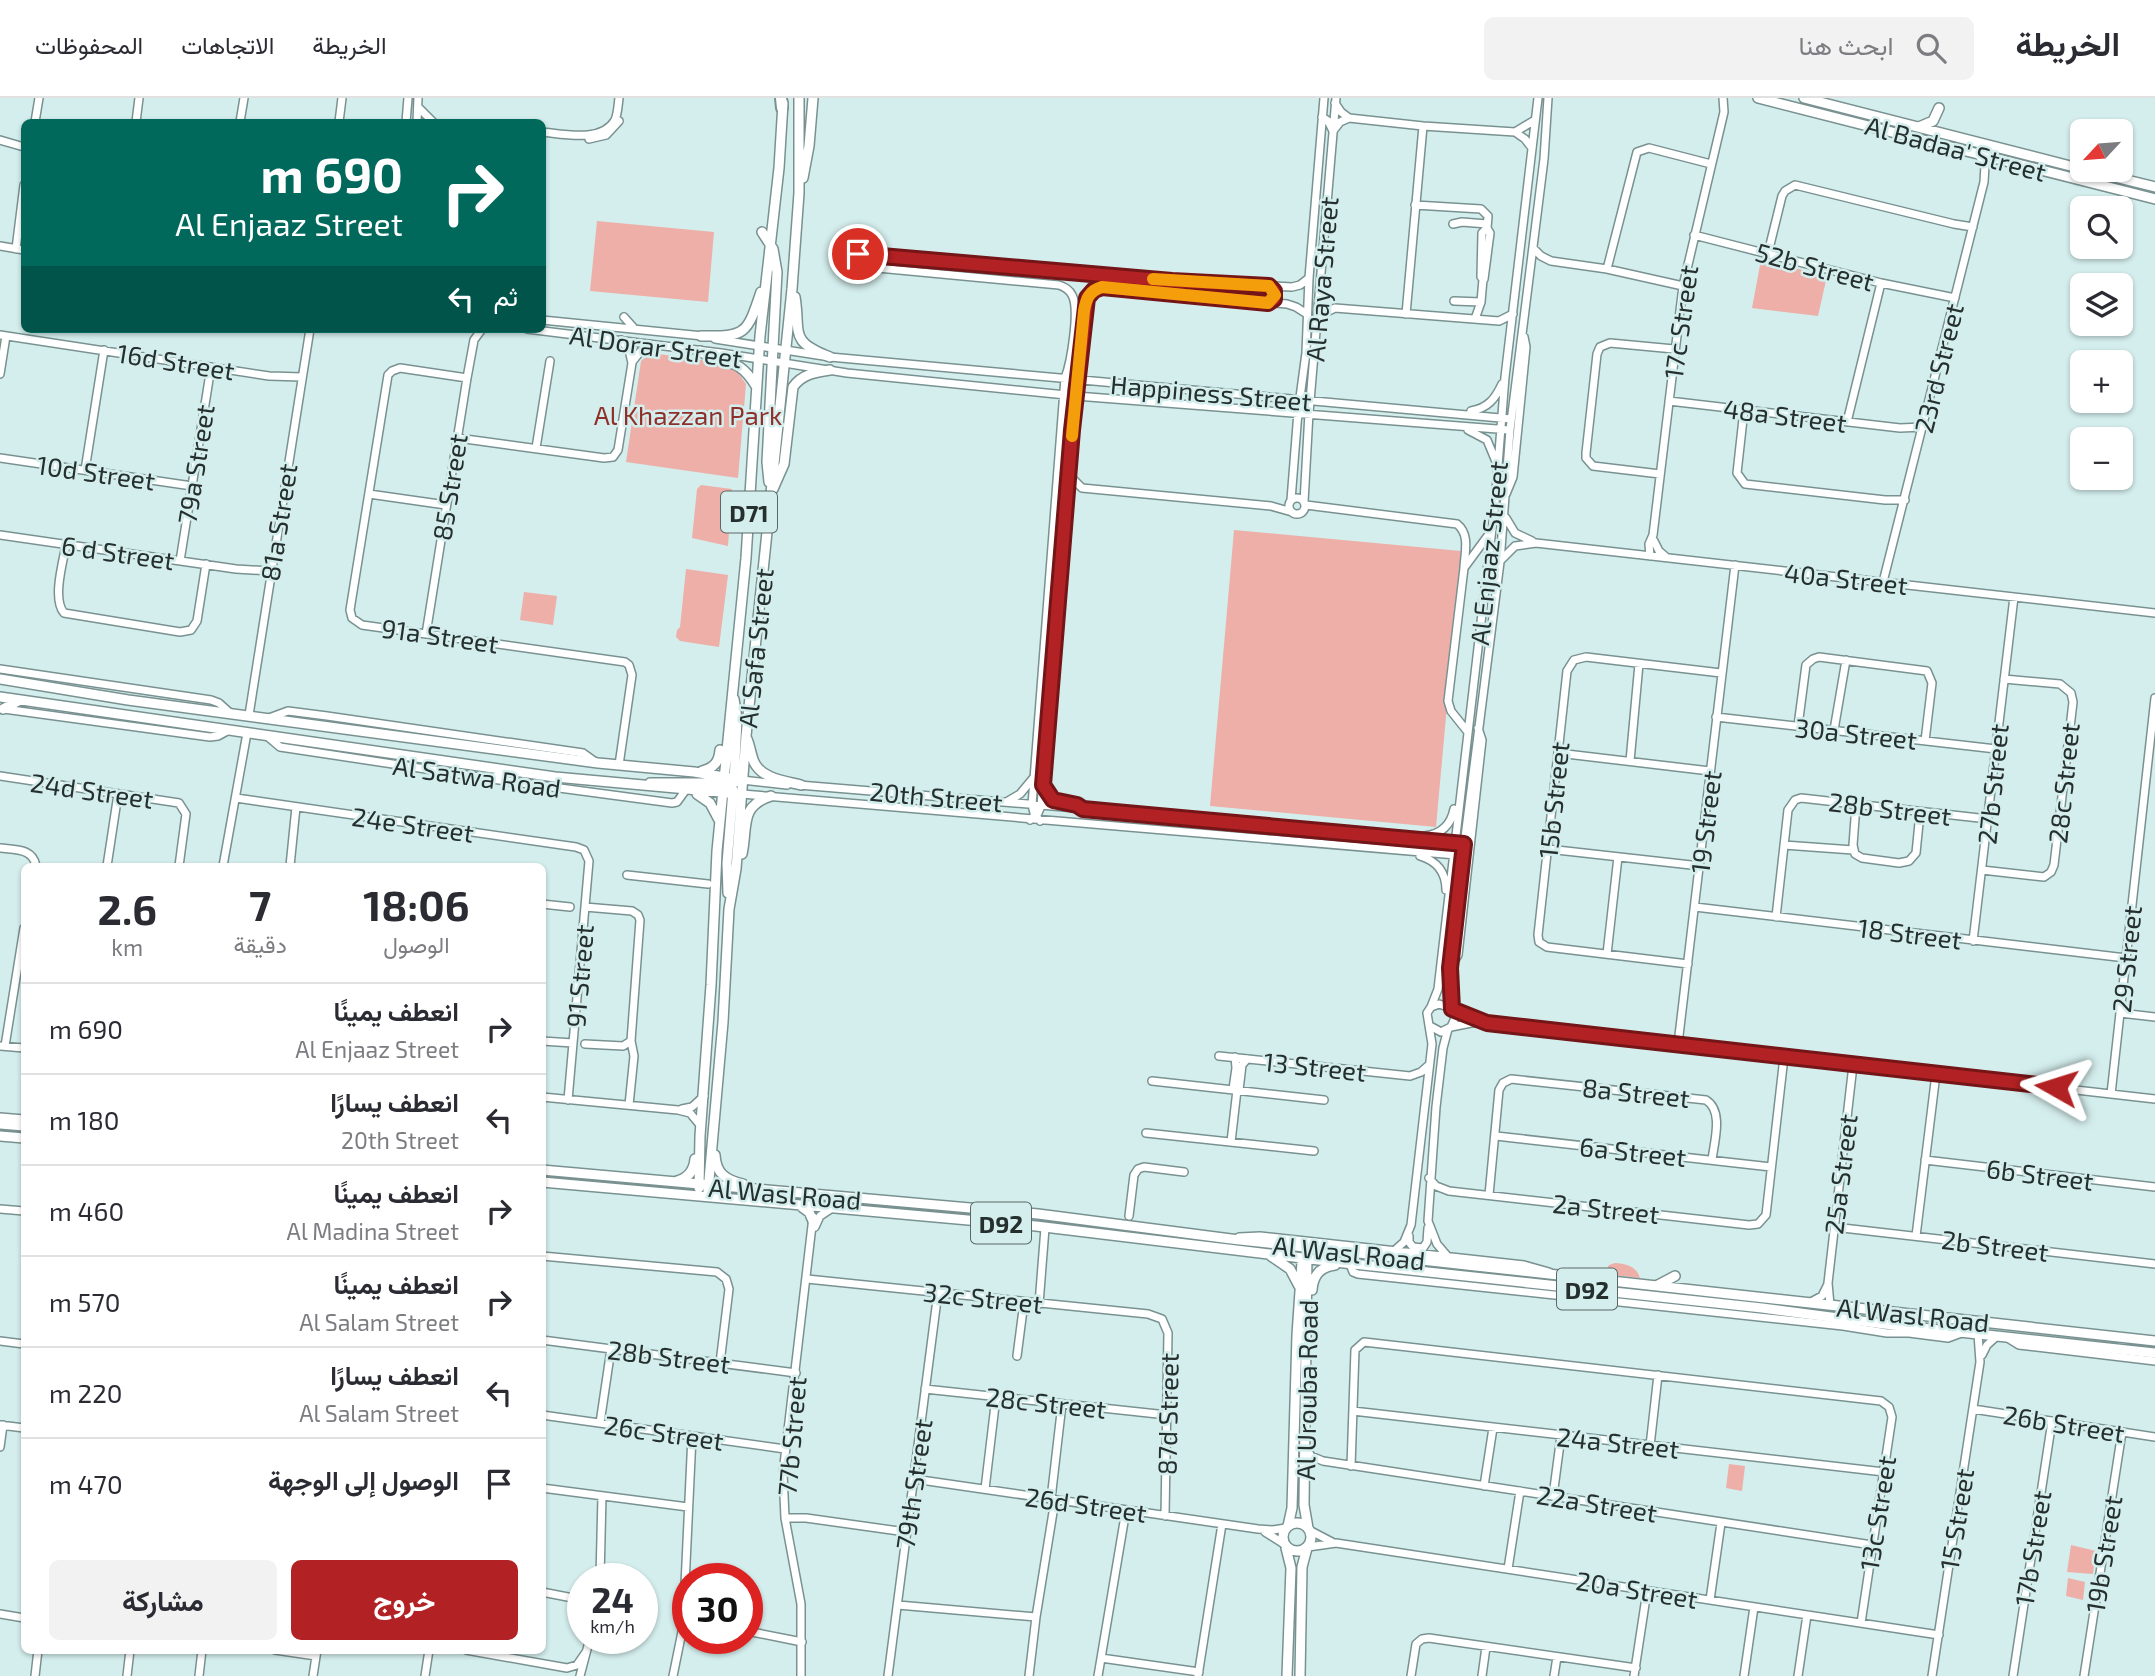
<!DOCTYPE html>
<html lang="ar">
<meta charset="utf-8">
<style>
:root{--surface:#fff;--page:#f2f2f3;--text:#2b2b33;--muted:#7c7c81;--line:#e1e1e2;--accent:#b22123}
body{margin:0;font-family:"Exo 2",Vazirmatn,sans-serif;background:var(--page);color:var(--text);direction:rtl;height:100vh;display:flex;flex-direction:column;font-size:26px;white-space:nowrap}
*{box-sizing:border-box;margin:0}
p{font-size:23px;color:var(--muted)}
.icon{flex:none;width:38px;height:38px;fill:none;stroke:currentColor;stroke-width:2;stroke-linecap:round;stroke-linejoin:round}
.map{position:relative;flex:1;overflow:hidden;direction:ltr}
.panel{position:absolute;left:21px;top:765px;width:525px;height:791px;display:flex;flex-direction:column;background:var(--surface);border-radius:10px;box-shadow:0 2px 5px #0004;direction:rtl}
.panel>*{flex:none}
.guide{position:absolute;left:21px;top:21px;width:525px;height:214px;border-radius:10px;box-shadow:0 2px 5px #0004;direction:rtl;background:#00695c;color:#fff;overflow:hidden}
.needle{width:46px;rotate:244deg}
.tools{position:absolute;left:2070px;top:21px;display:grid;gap:14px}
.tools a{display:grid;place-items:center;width:63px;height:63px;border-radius:10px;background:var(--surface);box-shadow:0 2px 5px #0004;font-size:35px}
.speed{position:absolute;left:567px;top:1465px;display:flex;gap:14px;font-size:35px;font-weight:700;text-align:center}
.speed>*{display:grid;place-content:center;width:91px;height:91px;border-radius:50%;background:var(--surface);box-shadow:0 2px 5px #0004;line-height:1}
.speed small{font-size:18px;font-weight:400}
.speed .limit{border:10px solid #d22;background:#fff;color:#111}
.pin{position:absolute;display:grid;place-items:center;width:60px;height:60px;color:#fff;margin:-30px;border:4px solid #fff;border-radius:50%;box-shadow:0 2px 7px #0007}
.me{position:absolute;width:77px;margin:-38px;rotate:276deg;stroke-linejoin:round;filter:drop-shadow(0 0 5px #0008)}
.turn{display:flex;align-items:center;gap:24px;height:147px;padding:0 28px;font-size:32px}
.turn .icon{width:91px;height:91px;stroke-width:2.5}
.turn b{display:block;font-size:49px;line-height:60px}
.then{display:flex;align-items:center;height:66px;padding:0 28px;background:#0003;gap:14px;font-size:26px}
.eta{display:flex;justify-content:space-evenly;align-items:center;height:119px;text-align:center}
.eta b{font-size:42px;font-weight:700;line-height:49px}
.primary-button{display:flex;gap:14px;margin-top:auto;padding:14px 28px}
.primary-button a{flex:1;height:80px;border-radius:10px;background:var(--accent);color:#fff;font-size:28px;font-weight:700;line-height:80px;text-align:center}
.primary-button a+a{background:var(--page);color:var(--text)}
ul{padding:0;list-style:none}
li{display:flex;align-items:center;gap:21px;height:91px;padding:0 28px;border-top:2px solid var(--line)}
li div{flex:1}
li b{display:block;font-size:26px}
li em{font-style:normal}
header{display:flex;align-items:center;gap:42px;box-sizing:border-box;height:98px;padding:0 35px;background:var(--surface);border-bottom:2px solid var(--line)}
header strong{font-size:33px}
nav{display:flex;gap:38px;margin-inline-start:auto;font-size:24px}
.search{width:490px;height:63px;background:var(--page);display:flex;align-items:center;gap:18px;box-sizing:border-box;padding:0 24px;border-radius:10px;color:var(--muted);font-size:26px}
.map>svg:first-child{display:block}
.green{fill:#edafa8}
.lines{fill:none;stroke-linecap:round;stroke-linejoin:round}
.minor-casing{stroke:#799291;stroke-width:10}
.major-casing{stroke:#799291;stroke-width:12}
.highway-casing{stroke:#799291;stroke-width:14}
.minor{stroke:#fff;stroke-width:7}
.major{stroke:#fff;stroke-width:9}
.highway{stroke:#fff;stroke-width:10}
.route-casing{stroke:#741517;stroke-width:18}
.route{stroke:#b22123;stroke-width:12}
.slow{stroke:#f59e0b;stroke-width:12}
.labels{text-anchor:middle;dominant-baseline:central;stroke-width:5;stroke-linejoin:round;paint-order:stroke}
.shield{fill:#d4eeed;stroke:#5a6867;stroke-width:2}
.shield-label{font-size:24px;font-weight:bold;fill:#252f2e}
.street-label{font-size:26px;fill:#252f2e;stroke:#d4eeed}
.park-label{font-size:26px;fill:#8f2f2a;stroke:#d4eeed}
</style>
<header>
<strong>الخريطة</strong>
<div class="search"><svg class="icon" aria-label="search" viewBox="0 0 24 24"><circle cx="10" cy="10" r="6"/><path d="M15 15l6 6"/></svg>ابحث هنا</div>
<nav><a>الخريطة</a><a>الاتجاهات</a><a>المحفوظات</a></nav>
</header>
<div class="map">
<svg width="2155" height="1578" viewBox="0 0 2155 1578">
<rect width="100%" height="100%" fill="#d4eeed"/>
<path class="green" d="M597,123L714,134L708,204L590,193Z
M1761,162L1827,178L1818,218L1752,210Z
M651,255L732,266L746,286L738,380L626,364L641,263Z
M701,387L732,391L728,448L692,440L697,391Z
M1234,432L1461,453L1436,729L1210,708Z
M686,471L728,477L719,549L680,543L676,539L677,532L680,529Z
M524,494L557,498L553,527L520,522Z
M1615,1165C1627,1166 1636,1168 1640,1180L1604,1176L1609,1167Z
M1729,1366L1745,1368L1742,1393L1726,1390Z
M2071,1447L2096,1453L2093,1476L2067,1474Z
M2068,1480L2085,1484L2083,1502L2066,1498Z"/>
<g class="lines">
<g class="minor-casing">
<path id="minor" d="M1335,5L1341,14L1349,20L1423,28L1515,34L1535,22
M419,10L433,24
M1322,19L1328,23L1333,33L1340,24L1349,20
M35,24L39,0
M136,24L139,0
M240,24L244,0
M339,24L342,0
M406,24L408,0
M417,24L418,0
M542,34C564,36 602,45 615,22C618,15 618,7 619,0
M1515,34L1525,41L1532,50
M589,41L606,37L619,23
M0,42L24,49
M1415,107L1481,111L1488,118L1487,130
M1453,126L1462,124L1487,126
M1487,130L1490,135L1484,181L1481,179L1482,135Z
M1694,137L1881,185L1955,200
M0,148L24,152
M1533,150L1541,158L1551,163L1607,171L1683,188
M16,151L24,87
M1768,155L1782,98L1785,93L1795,87L1954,126L1973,129
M1607,171L1637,54L1649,50L1711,66
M1454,203L1481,204
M1406,216L1423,28
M1318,218L1335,210L1499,223L1513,216
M624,219L633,229
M1475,221L1481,204L1483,181
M542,222L703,238
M527,231L721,255L847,275L1076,298L1510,332
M0,237L269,278L302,279
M715,241L830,259L1511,321
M632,264L640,254L650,246
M0,276L6,238
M467,280L400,270L392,273L388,277L350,512L352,520L362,527L625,564L629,567L632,577L619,667
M1669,303L1900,330L1923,329
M1744,312L1737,375L1745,386L1885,402H1905
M1471,313C1488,310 1495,301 1502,286
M1847,324L1881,185
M1468,332L1487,342L1497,366
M458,340L604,360L613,359L618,352L632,265L629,252L621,242
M536,350L550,263
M0,360L192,388
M85,372L104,252
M1660,376L1593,368L1586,360V355L1597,256L1600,249L1610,245L1674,251
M1069,377L1082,390L1271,408L1292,414
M369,396L446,407
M1506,396L1513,379L1526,249L1524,239
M1289 408a8 8 0 1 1 16 0a8 8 0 1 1-16 0Z
M1291,402L1298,314L1306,255L1309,180L1324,0
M1304,404L1309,315L1336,0
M1306,407L1457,426C1470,436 1465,454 1464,469
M1506,420L1515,435L1532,443
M0,437L236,471L271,473
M1654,443L1659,453L1666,459
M66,447C63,464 52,501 64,515L180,534L191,532L197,523L206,466
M1650,458L1649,446L1653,437L1683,188L1724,14L1723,0
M1501,462L1515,448L1536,445L2155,515
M180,463L211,269
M1883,484L1984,84L1985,67L1978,56
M426,536L467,280L474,242L482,231
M0,571L211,602L219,605L229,614
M4,611L210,639L218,638L229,632
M249,617L310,231
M1716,619L1996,651
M269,620L288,613L327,618L583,655L597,665
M1798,628L1806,567L1813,561L1819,559L1927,573L1932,585L1925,643
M1834,632L1846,562
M1467,633L1451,613L1448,603L1464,470L1492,432
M267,638L280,649L492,681L672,705L677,704L685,693
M1558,655L1710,673
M1630,663L1639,566
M0,678L179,705L186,716L179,768
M742,682L787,687
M799,687L1184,719L1456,745
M1044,689L1049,699L1063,706
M742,696L1456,757
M236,700L576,749L584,752L589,763L568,1002
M1008,703L1020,696L1035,678
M1856,707L1853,747L1855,756L1862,760L1899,765L1909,763L1916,755L1920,715
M1030,722L1038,715L1041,708L1072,332L1087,200L1094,192L1102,189L1287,206L1296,209L1307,216
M1040,723L1034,715L1032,707L1065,280C1071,265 1080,211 1072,197C1069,191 1065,189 1059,187L846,167L840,163V155L847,152L861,157L892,161L1194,184L1292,189L1300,187L1309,180
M1425,738C1441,736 1451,727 1454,711
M1784,747L1853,752
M0,750C15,752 33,750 36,768
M1548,751L1700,768
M1420,758C1437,763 1446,774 1446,792
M107,768L118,696
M223,768L247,635
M290,768L296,709
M1982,772L2044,779L2051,774L2054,767L2073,604L2071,595L2060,586L2004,581
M627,777L708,786
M542,806L570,809
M1695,809L2126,860
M1776,819L1788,712L1795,702L1801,700L1988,721
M1973,843L2014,499
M1607,856L1618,759
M1688,866L1547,849L1539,844L1538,837L1567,573L1574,562L1586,559L1721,575
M1451,869L1458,857L1482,642L1478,630
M1431,909L1438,891L1495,405L1505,279L1538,0
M1451,910L1450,870L1456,810L1500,464L1510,332L1544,61L1548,0
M1452,911L1479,923
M2120,915L2155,919
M1451,929L1471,925H1487L2155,1001
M1448,931L1443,950L1436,1009L1428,1123L1437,1146L1449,1160
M542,943L573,945
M585,946L623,948L631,943L640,822L638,817L632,813L585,809
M1678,946L1735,467
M0,948L24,950
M5,948L24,830
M1219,958L1410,978L1421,974L1429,967
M1152,983L1324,1002
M1233,991L1236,970L1235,959
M1239,992L1242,967L1247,961
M2111,996L2155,600
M542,999L678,1012L690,1015L701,1028
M629,1007L634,958L631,943
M682,1011L692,1009L704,998
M0,1019L24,1021
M1146,1035L1314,1053
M1496,1038L1771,1069
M1231,1044L1237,992
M1925,1062L2155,1089
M1429,1080L1436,1088L1449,1093L1749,1127L1758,1126L1766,1117L1784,959
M1489,1097L1499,992L1503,985L1511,981L1706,1002C1724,1013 1714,1044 1712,1062
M0,1111L24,1113
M1129,1118L1134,1077L1138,1071L1144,1069L1184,1074
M815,1129L820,1118L832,1110
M1834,1129L2155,1166
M1409,1138V1144L1413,1149L1423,1150L1427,1144L1428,1130
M1916,1138L1936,976
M1239,1139L1260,1138L1524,1167L1549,1174
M1394,1153L1404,1144L1411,1127L1432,946L1427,915L1431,909L1439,906L1451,910L1455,920L1451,929L1441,934L1430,928
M542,1158L717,1174L726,1181L729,1191L720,1265
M1350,1166L1353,1174L1358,1176L1843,1228L1887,1235H1909L1948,1240L1964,1234
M807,1181L1148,1216L1162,1221L1168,1235L1165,1418
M1811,1204L1822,1198L1828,1186
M1039,1206L1045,1130
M1830,1207L1828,1185L1853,967
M2006,1239L2019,1247L2155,1263
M542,1242L796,1275
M0,1243L24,1246
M1982,1257L1987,1247L1997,1238
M1017,1258L1024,1204
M925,1291L1167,1317
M1973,1311L2155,1339
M1353,1313L1884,1374
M542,1317L785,1351
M600,1325L611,1251
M0,1327L24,1330
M1650,1348L1658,1277
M0,1349L3,1327
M1306,1350L1311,1358L1323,1363L1872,1447
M1351,1368L1355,1252L1364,1244L1881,1303L1889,1309L1892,1319L1861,1525
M914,1381L1258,1431L1273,1432L1286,1430
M1484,1388L1493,1330
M542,1390L688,1409
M985,1391L996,1299
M1553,1398L1561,1338
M1051,1401L1062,1306
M785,1420H806L906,1434
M1309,1432L1332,1444
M1265,1434L1284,1446
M1308,1449L1336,1445L1939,1537
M1508,1471L1520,1393
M600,1480L602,1398
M542,1494L583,1502
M1710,1502L1721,1425
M898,1507L1036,1519
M0,1516L24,1520
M747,1533L802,1544
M275,1552L316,1558
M466,1552L567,1570L577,1567L586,1554
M1101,1560L1199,1574
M35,1578L38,1552
M127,1578L130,1552
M199,1578L202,1552
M313,1578L317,1552
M425,1578L429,1552
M580,1578L590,1540
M673,1578L683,1529L692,1338
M801,1578V1506L785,1420L783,1375L813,1119
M888,1578L938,1194
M1029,1578L1036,1519L1055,1402
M1098,1578L1126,1412
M1198,1578L1222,1426
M1411,1578L1416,1546L1422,1541L1429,1540L1636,1570
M1482,1578L1486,1549
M1554,1578L1557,1559
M1634,1578L1647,1493
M1744,1578L1754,1509
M1798,1578L1807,1517
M1932,1578L1980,1264L1978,1236
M2013,1578L2052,1323
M2084,1578L2122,1334"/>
</g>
<g class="major-casing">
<path id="major" d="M1758,0L2155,101
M1804,0L2082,71
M1919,29L1933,23L1939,10
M2086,72L2155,89
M803,80L809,48L813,0
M762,134L773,151L777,174L767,364L769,384
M795,199C801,235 788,243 830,259
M701,238C746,239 747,236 761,194
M700,253C726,271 736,255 756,288
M773,391L784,366L793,289C802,276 816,274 830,272
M0,581L128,602L598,665L694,674L742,682
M0,599L555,679L742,696
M734,601L737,621L734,685
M3,611L20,602
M747,641C750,648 751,657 754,664C762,681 785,683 801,687
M702,673C714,670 719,664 720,652
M723,678L730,685L733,692L727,765L728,795
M492,681L512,673
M650,685H727
M697,696L710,705L719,722
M742,756C748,729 739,708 771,698
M0,1026L24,1028
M0,1038L24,1040
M715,1057C716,1076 726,1082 743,1086
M542,1072L1038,1116L1231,1141L2155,1243
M677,1083C689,1080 694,1072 695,1061
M542,1084L1036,1128L1344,1165L1762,1210L1884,1226L2155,1255
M699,1090L700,1038L711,887L717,753L746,460L760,238L779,70L783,5
M708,1093L723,924L729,811L736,771L746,638L792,191L799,95V0
M802,1109L809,1114L813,1123
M1307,1155L1304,1407L1308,1430
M1271,1158L1290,1171L1299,1188
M1658,1187L1675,1178
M1312,1192C1313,1177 1320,1169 1335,1167
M1283 1439a14 14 0 1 1 28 0a14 14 0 1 1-28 0Z
M1288,1428L1292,1410L1297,1237L1302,1164
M1286,1450L1291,1470L1287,1578
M1300,1578L1302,1469L1307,1450"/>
</g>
<g class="highway-casing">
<path id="highway" d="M781,0L782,10"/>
</g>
<use href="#minor" class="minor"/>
<use href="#major" class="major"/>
<use href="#highway" class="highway"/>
</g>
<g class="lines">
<g class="route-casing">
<path id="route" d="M858,156L1172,183L1269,188L1274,193V201L1268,205L1102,189L1094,192L1087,200L1072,332L1043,687L1053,702L1077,707L1083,711L1115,714L1464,746L1450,870L1452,911L1487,925L2056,989"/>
</g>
<use href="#route" class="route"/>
<path class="slow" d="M1072,338L1084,213C1086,201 1089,193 1102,189L1268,205L1275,197L1269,188L1153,181"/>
</g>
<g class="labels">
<g class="shield">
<rect x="721" y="393.5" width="56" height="41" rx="5"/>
<rect x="971" y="1104.5" width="60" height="41" rx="5"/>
<rect x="1557" y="1170.5" width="60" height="41" rx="5"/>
</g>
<g class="shield-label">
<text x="749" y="414">D71</text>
<text x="1001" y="1125">D92</text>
<text x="1587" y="1191">D92</text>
</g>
<g class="street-label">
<text transform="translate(1956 50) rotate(15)">Al Badaa' Street</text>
<text transform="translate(1815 168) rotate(15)">52b Street</text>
<text transform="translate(1321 181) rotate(-85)">Al Raya Street</text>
<text transform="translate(1680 224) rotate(-82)">17c Street</text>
<text transform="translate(656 248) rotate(8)">Al Dorar Street</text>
<text transform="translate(176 263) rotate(9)">16d Street</text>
<text transform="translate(1938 270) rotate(-76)">23rd Street</text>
<text transform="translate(1211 294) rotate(5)">Happiness Street</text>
<text transform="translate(1785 317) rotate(7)">48a Street</text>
<text transform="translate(195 366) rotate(-81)">79a Street</text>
<text transform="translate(96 374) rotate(8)">10d Street</text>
<text transform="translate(449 389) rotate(-81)">85 Street</text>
<text transform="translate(278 424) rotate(-81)">81a Street</text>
<text transform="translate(118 454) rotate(8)">6 d Street</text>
<text transform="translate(1488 455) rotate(-84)">Al Enjaaz Street</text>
<text transform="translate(1846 480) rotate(6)">40a Street</text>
<text transform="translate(440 537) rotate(8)">91a Street</text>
<text transform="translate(755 550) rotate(-84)">Al Safa Street</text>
<text transform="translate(1856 635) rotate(6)">30a Street</text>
<text transform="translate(477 678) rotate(8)">Al Satwa Road</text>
<text transform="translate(2063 685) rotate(-84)">28c Street</text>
<text transform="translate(1992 686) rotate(-84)">27b Street</text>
<text transform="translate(92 692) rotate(8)">24d Street</text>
<text transform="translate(936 698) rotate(5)">20th Street</text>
<text transform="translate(1553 702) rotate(-84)">15b Street</text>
<text transform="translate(1890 710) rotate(7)">28b Street</text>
<text transform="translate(1705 724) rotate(-83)">19 Street</text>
<text transform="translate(413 726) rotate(8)">24e Street</text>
<text transform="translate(1910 835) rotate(7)">18 Street</text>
<text transform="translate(2126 861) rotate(-84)">29 Street</text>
<text transform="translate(579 878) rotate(-85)">91 Street</text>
<text transform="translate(1315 968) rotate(6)">13 Street</text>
<text transform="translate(1636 994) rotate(6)">8a Street</text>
<text transform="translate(1633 1053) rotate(6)">6a Street</text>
<text transform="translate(1840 1076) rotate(-83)">25a Street</text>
<text transform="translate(2040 1076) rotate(7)">6b Street</text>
<text transform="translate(785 1095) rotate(5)">Al Wasl Road</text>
<text transform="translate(1606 1110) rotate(6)">2a Street</text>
<text transform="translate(1995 1147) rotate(7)">2b Street</text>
<text transform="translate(1349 1154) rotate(6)">Al Wasl Road</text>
<text transform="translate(983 1199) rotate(6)">32c Street</text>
<text transform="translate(1913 1216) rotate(6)">Al Wasl Road</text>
<text transform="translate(669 1258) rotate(7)">28b Street</text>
<text transform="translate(1306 1292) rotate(-89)">Al Urouba Road</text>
<text transform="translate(1046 1304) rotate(6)">28c Street</text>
<text transform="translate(1167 1316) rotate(-89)">87d Street</text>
<text transform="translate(2064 1325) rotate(9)">26b Street</text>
<text transform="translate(664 1334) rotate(8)">26c Street</text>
<text transform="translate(791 1338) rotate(-85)">77b Street</text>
<text transform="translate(1618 1344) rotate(6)">24a Street</text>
<text transform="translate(913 1386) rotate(-82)">79th Street</text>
<text transform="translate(1597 1405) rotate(9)">22a Street</text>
<text transform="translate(1086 1406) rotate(8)">26d Street</text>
<text transform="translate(1877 1415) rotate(-81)">13c Street</text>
<text transform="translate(1956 1421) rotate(-81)">15 Street</text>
<text transform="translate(2032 1450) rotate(-81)">17b Street</text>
<text transform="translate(2103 1456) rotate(-81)">19b Street</text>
<text transform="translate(1637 1491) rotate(9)">20a Street</text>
</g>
<g class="park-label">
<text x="688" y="316">Al Khazzan Park</text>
</g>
</g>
</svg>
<div class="tools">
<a><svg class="needle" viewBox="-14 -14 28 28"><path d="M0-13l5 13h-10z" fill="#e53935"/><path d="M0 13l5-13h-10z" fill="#7c7c81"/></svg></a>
<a><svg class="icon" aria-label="search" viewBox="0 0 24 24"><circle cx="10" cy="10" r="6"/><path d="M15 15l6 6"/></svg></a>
<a><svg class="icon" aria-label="layers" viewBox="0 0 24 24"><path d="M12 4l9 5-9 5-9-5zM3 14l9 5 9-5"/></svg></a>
<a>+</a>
<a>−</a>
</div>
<div class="speed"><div>24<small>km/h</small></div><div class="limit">30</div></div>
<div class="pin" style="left:858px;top:156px;background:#d93025"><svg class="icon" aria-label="arrive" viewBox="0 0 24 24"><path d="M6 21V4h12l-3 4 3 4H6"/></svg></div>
<svg class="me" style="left:2056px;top:989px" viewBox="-20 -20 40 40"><path d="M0-17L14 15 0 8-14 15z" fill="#b22123" stroke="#fff" stroke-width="4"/></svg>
<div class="guide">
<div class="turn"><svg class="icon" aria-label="right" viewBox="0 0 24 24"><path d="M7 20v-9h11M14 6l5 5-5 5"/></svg><div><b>690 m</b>Al Enjaaz Street</div></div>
<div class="then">ثم<svg class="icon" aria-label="left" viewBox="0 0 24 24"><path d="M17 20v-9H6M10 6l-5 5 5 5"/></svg></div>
</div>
<section class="panel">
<div class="eta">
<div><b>18:06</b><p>الوصول</p></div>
<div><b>7</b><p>دقيقة</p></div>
<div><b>2.6</b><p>km</p></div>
</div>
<ul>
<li><svg class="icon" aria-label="right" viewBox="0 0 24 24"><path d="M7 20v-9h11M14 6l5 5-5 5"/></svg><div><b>انعطف يمينًا</b><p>Al Enjaaz Street</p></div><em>690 m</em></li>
<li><svg class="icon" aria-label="left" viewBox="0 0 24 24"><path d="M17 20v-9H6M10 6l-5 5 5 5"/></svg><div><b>انعطف يسارًا</b><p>20th Street</p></div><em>180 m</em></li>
<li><svg class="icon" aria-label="right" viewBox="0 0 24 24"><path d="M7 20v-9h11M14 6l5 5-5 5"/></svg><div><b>انعطف يمينًا</b><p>Al Madina Street</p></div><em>460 m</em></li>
<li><svg class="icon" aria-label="right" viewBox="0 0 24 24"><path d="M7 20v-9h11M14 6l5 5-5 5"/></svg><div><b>انعطف يمينًا</b><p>Al Salam Street</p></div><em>570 m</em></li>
<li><svg class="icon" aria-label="left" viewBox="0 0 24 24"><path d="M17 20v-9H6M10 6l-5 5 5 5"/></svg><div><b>انعطف يسارًا</b><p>Al Salam Street</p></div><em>220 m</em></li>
<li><svg class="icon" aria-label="arrive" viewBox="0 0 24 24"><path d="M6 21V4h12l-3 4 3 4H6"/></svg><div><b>الوصول إلى الوجهة</b></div><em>470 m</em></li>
</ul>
<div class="primary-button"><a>خروج</a><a>مشاركة</a></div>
</section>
</div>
